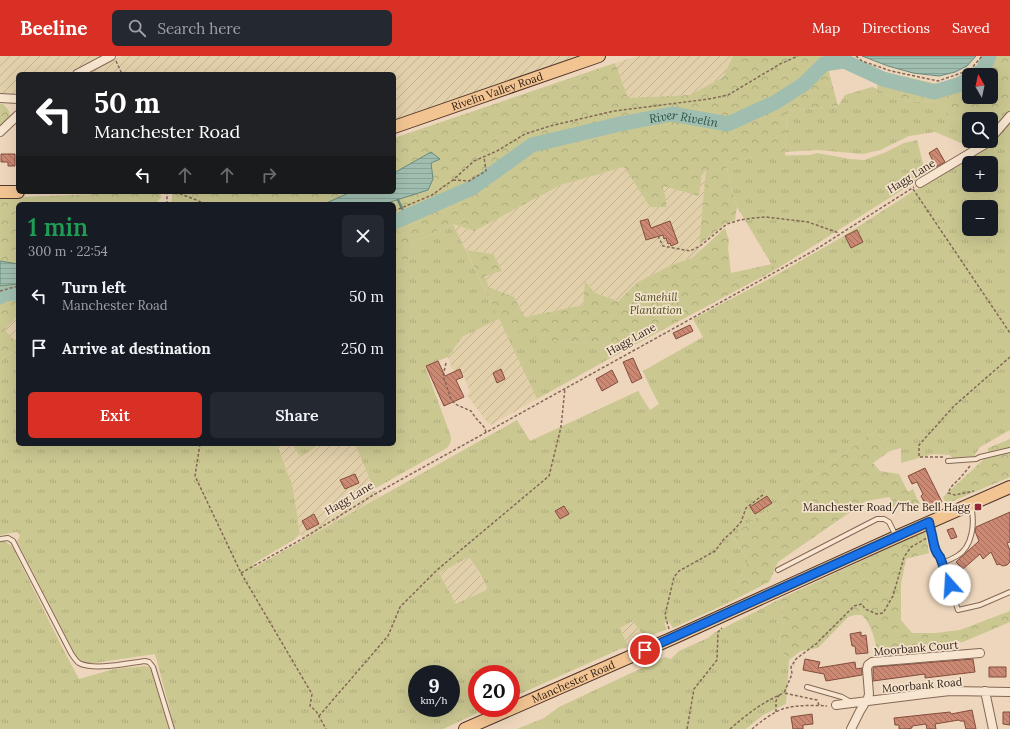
<!DOCTYPE html>
<meta charset="utf-8">
<style>
:root{--surface:#171b24;--page:#242831;--text:#f1f3f6;--muted:#9ea1a6;--accent:#d93025}
body{margin:0;font-family:Lora,serif;background:var(--page);color:var(--text);height:100vh;display:flex;flex-direction:column;font-size:15px;white-space:nowrap}
*{box-sizing:border-box;margin:0}
p{font-size:13px;color:var(--muted)}
.icon{flex:none;width:22px;height:22px;fill:none;stroke:currentColor;stroke-width:2;stroke-linecap:round;stroke-linejoin:round}
.map{position:relative;flex:1;overflow:hidden}
.sheet{position:absolute;left:16px;top:146px;width:380px;height:244px;display:flex;flex-direction:column;background:var(--surface);border-radius:6px;box-shadow:0 4px 16px #0002}
.sheet>*{flex:none}
.banner{position:absolute;left:16px;top:16px;width:380px;height:122px;border-radius:6px;box-shadow:0 4px 16px #0002;background:#202124;color:#fff;overflow:hidden}
.needle{width:26px;rotate:351deg}
.fabs{position:absolute;left:962px;top:12px;display:grid;gap:8px}
.fabs a{display:grid;place-items:center;width:36px;height:36px;border-radius:6px;background:var(--surface);box-shadow:0 4px 16px #0002;font-size:20px}
.speed{position:absolute;left:408px;top:609px;display:flex;gap:8px;font-size:20px;font-weight:700;text-align:center}
.speed>*{display:grid;place-content:center;width:52px;height:52px;border-radius:50%;background:var(--surface);box-shadow:0 4px 16px #0002;line-height:1}
.speed small{font-size:10px;font-weight:400}
.speed .limit{border:6px solid #d22;background:#fff;color:#111}
.pin{position:absolute;display:grid;place-items:center;width:34px;height:34px;color:#fff;margin:-17px;border:2px solid #fff;border-radius:50%;box-shadow:0 1px 4px #0007}
.me{position:absolute;width:44px;margin:-22px;rotate:341deg;stroke-linejoin:round;filter:drop-shadow(0 0 3px #0008)}
.turn{display:flex;align-items:center;gap:14px;height:84px;padding:0 12px;font-size:18px}
.turn .icon{width:52px;height:52px;stroke-width:2.5}
.turn b{display:block;font-size:28px;line-height:34px}
.lanes{display:flex;align-items:center;height:38px;padding:0 12px;background:#0003;justify-content:center;gap:20px;direction:ltr}
.lanes .off{opacity:.35}
.round{display:grid;place-items:center;flex:none;width:42px;height:42px;border-radius:6px;background:var(--page)}
.summary{display:flex;align-items:center;justify-content:space-between;height:68px;padding:0 12px}
h1{font-size:24px;font-weight:600;line-height:30px;color:#1e9e55}
.button{display:flex;gap:8px;margin-top:auto;padding:8px 12px}
.button a{flex:1;height:46px;border-radius:6px;background:var(--accent);color:#fff;font-size:16px;font-weight:600;line-height:46px;text-align:center}
.button a+a{background:var(--page);color:var(--text)}
ul{padding:0;list-style:none}
li{display:flex;align-items:center;gap:12px;height:52px;padding:0 12px}
li div{flex:1}
li b{display:block;font-size:15px}
li em{font-style:normal}
header{display:flex;align-items:center;gap:24px;box-sizing:border-box;height:56px;padding:0 20px;background:var(--accent);color:#fff}
header strong{font-size:19px}
nav{display:flex;gap:22px;margin-inline-start:auto;font-size:14px}
.search{width:280px;height:36px;background:var(--page);display:flex;align-items:center;gap:10px;box-sizing:border-box;padding:0 14px;border-radius:6px;color:var(--muted);font-size:15px}
.map>svg:first-child{display:block}
.farmland{fill:url(#farmland-furrows)}
.grass{fill:url(#grass-tufts);fill-rule:evenodd}
.forest{fill:url(#forest-crowns);fill-rule:evenodd}
.water{fill:url(#water-rules);stroke:#688b7c}
.lines{fill:none;stroke-linecap:round;stroke-linejoin:round}
.stream{stroke:#688b7c;stroke-width:2.5}
.river{stroke:#a0beb0;stroke-width:15}
.building{fill:url(#building-back-hatch);stroke:#834d3c}
.service-casing{stroke:#846756;stroke-width:6}
.minor-casing{stroke:#846756;stroke-width:10}
.primary-casing{stroke:#51362b;stroke-width:14}
.path{stroke:#846756;stroke-width:1.5;stroke-dasharray:3 2;stroke-linecap:butt}
.service{stroke:#f8e5cf;stroke-width:4}
.minor{stroke:#f8e5cf;stroke-width:8}
.primary{stroke:#f1c492;stroke-width:12}
.route-casing{stroke:#114b97;stroke-width:10}
.route{stroke:#1a73e8;stroke-width:7}
.poi-dot{fill:#922739;stroke:#f4e2cb;stroke-width:1.5}
.labels{text-anchor:middle;dominant-baseline:central;stroke-width:3.5;stroke-linejoin:round;paint-order:stroke}
.street-label{font-size:11px;fill:#33231b;stroke:#f4e2cb}
.park-label{font-size:11px;font-style:italic;fill:#4b4f21;stroke:#f4e2cb}
.poi-label{font-size:11px;fill:#33231b;stroke:#f4e2cb;text-anchor:end}
.water-label{font-size:12px;font-style:italic;fill:#2a534a;stroke:#f4e2cb}
</style>
<header>
<strong>Beeline</strong>
<div class="search"><svg class="icon" aria-label="search" viewBox="0 0 24 24"><circle cx="10" cy="10" r="6"/><path d="M15 15l6 6"/></svg>Search here</div>
<nav><a>Map</a><a>Directions</a><a>Saved</a></nav>
</header>
<div class="map">
<svg width="1010" height="673" viewBox="0 0 1010 673">
<defs>
<pattern id="farmland-furrows" width="10" height="10" patternUnits="userSpaceOnUse"><rect width="10" height="10" fill="#e2d0aa"/><path d="M-1 1l2-2M0 10L10 0M9 11l2-2" fill="none" stroke="#c2b292"/></pattern>
<pattern id="grass-tufts" width="24" height="20" patternUnits="userSpaceOnUse"><rect width="24" height="20" fill="#cac791"/><path d="M3 7l-1-3M5 7V3M7 7l1-3M15 17l-1-3M17 17v-4M19 17l1-3" fill="none" stroke="#aeab7c"/></pattern>
<pattern id="forest-crowns" width="20" height="18" patternUnits="userSpaceOnUse"><rect width="20" height="18" fill="#cac791"/><path d="M2 6a3 3 0 1 1 6 0M12 15a3 3 0 1 1 6 0" fill="none" stroke="#aeab7c"/></pattern>
<pattern id="water-rules" width="6" height="5" patternUnits="userSpaceOnUse"><rect width="6" height="5" fill="#a0beb0"/><path d="M0 2.5h6" fill="none" stroke="#8aa397"/></pattern>
<pattern id="building-back-hatch" width="6" height="6" patternUnits="userSpaceOnUse"><rect width="6" height="6" fill="#cb8872"/><path d="M-1 5l2 2M0 0l6 6M5-1l2 2" fill="none" stroke="#a56f5d"/></pattern>
</defs>
<rect width="100%" height="100%" fill="#edd6bc"/>
<path class="farmland" d="M0,0H101L65,18H18V38L10,39L0,38Z
M122,0H579L394,65V18H87Z
M638,0H733L723,21L690,39L628,42L615,7Z
M624,111L650,151H667L662,130L702,117L707,114L699,189L701,195L692,202L673,208L638,226L618,245L595,237L585,225L583,249L525,261L514,241L489,231L485,220L493,198L466,194L453,168L474,175L561,129Z
M18,259V288L5,274Z
M499,263L537,343L491,369L487,366L467,339L470,336L461,313L455,315L452,313L448,301L462,281Z
M277,388H291L301,401L320,388H355L374,433L379,441L303,484L300,478L293,432Z
M469,501L488,533L456,548L439,517Z
M634,565L645,582L628,591L620,572Z"/>
<path class="grass" d="M872,31L878,33L894,43L921,46L936,45L949,61L969,66V85H983L973,92L935,76L909,80L880,94L863,98L818,94L785,96L787,55L838,50L845,39Z
M1010,66V374L980,391L974,400L953,402L950,399L933,398L901,407V392L890,395L876,374L741,473L734,482L748,505L728,547L673,572L669,566L664,567L667,573L645,582L633,565L620,572L628,591L620,593L511,642V618H477V652H489L443,673H175L155,598L95,607H88L77,602L17,485L20,480L17,476L0,479V306L4,301L18,293V388H277L293,432L300,478L295,483L253,508L255,511L517,364L530,385L638,335L650,354L659,348L649,329L643,315L703,281L693,263L778,218L842,181L912,136L991,89ZM969,107H991V129H969ZM969,151H991V173H969ZM469,501L479,516L488,533L456,548L439,517ZM417,618H451V652H417Z
M917,84L926,119L775,214L737,151L725,107L757,100L809,99L817,97L850,103L864,104L884,97L904,87Z
M453,168L499,263L559,287L594,286L625,294L537,343L499,263L462,281L448,301L425,310L450,378C452,384 451,387 447,392L374,433L355,388H394V204L407,203L416,185Z
M291,388H320L301,401Z
M4,485L12,490L63,593L79,623L114,613L145,610L150,612L169,673H0V486Z
M782,542L783,566L778,591L789,604L786,648L763,659L746,673H517L544,662L559,651L665,601L671,603L679,595L708,582L714,577Z"/>
<path class="forest" d="M733,0H827L825,1L838,50L787,55L785,100H757L725,107L737,151L735,164L725,168L699,189L706,114L702,117L699,140L663,130L667,151H650L624,111L561,129L474,175L453,168L416,185L408,203L394,204V148H171L173,136H394V82L615,7L628,42L690,39L723,21Z
M985,0H1010V55L991,77V63H969V66L949,61L936,45L921,46L894,43L878,33L874,14L938,28L972,16ZM969,19H991V41H969Z
M0,48H3C8,53 10,55 10,62L0,70Z
M143,136H156L161,139V142L157,146L158,148H18V259L5,274L18,288V293L4,301L0,306V142Z
M725,172L729,184L728,192L731,217L772,208L775,214L625,294L594,286L559,287L525,280L499,263L466,194L493,198L502,215L485,220L489,231L514,241L525,261L583,249L585,225L595,237L618,245L638,226L673,208L692,202Z
M876,374L890,395L873,407L880,415L899,418L908,436L913,433L917,443L920,447L915,452L892,451L890,441L866,445L778,506L769,526L728,547L748,505L734,482L741,473Z
M1010,383V421L946,448L943,441L982,405L988,397V392Z
M925,475L929,497L906,503L901,528V564L912,577H935L960,574L1010,555V566L963,586L878,598C875,584 872,569 862,559H855L848,561L818,592L801,595L789,604L778,591L783,566L782,542Z"/>
<path class="water" d="M862,0H976L967,10L955,16L939,20L913,17L888,10Z
M431,96L440,103L431,107L433,123L428,134L384,148H324L351,136H394V117Z
M0,205L18,208V228L0,230Z"/>
<g class="lines">
<path class="stream" d="M398,144L406,161"/>
<g class="river">
<path d="M975,19L983,14L989,0"/>
<path id="s1" d="M394,166L472,132L532,89L620,68L672,58L728,68L776,46L804,28L824,8L844,5L883,23L934,36L958,29L969,23"/>
<path d="M0,241L4,238L18,237"/>
</g>
</g>
<path class="building" d="M937,92L945,106L936,111L929,97Z
M1,98H15V110H8V106H1Z
M648,163L651,172L670,165L678,187L671,190L670,187L668,188L666,182L664,183L663,179L646,184L640,165Z
M857,174L863,186L851,192L845,180Z
M690,269L693,275L676,283L673,277Z
M633,302L642,322L632,327L623,306Z
M438,305L445,320L460,313L463,321L456,324L464,341L444,350L426,310Z
M501,313L505,323L497,327L493,317Z
M612,314L618,326L602,335L596,323Z
M925,412L942,446L928,453L921,440L923,438L917,426L912,428L908,420Z
M355,418L359,427L345,433L340,424Z
M767,440L772,447L755,458L750,451Z
M564,450L569,458L560,463L555,455Z
M1010,456V486L1007,487L1010,494V506L1007,509L1003,510L999,508L997,509L991,496L983,503L980,498L963,513L956,506L979,485L975,475L976,471Z
M314,458L319,468L307,474L302,465Z
M953,472L957,481L951,483L947,474Z
M861,576V580L866,579L868,597L856,598L855,590H852L850,578Z
M805,603L820,606L818,612L855,606L856,613L862,612V619L826,625L824,618L803,614Z
M973,603L975,616L925,622V618L873,625V613L874,611Z
M989,611H1006V621H989Z
M972,654L976,673H966L964,665H960L959,664L935,668L936,673H927L926,668L912,670V672L907,673H899V669H895L894,662L950,656L951,658Z
M1003,656H1010V669L1003,668Z
M812,658L813,668L803,669V673H793L791,661Z"/>
<g class="lines">
<g class="service-casing">
<path id="service" d="M948,405L976,403L980,401L1010,394
M929,467C932,478 932,493 940,501L958,554L980,549L1010,536
M0,483L8,482L13,485L71,597C73,600 76,605 79,607C94,615 128,607 145,605L149,606L153,611L172,673
M942,507C947,505 952,503 957,500C973,491 975,466 971,450
M778,514L877,463H884L889,466L896,480
M807,631L842,641L851,646"/>
</g>
<g class="minor-casing">
<path id="minor" d="M77,18L111,0
M0,42L18,43
M0,76L18,59
M991,82L1010,60
M920,127L987,87L989,85
M985,635L993,673
M836,649L924,638L950,635L1010,636
M851,673L860,655L868,642L869,638L867,613L868,609L872,606L980,597"/>
</g>
<g class="primary-casing">
<g id="primary">
<path id="s2" d="M394,71L599,0"/>
<path d="M0,136H18"/>
<path id="s3" d="M465,673L673,582L896,481L1010,431"/>
</g>
</g>
<path class="path" d="M856,0L862,5L891,15L938,25L970,14L982,0
M116,5L122,18
M453,124L469,125L486,115L484,101
M913,133L1010,277
M175,136L194,143L205,148
M166,148L167,146V136
M394,155L432,139L453,124L474,105L497,95L525,78L550,70L614,55L709,43L728,39L780,8L798,0
M658,180L663,190L690,195L700,190L727,168L740,164L753,162L766,161L808,166L839,177
M0,235L18,230
M446,307L443,320L451,343L455,348L471,355L475,361L484,371L486,376
M200,388L195,420L241,517L312,638L310,650L316,655L326,673
M943,401H919V389L954,350L1010,301
M970,410L961,421L951,431L948,437L955,439L974,435
M241,517L302,483L375,438L815,194L914,131
M669,573L665,559L674,521L679,515L715,495L724,483L732,476L741,466L746,452L764,438
M819,649L817,644L784,637L792,618L791,611L796,603L816,588L854,550L862,548L865,553L877,558L883,557L893,540L904,501L911,491L927,482
M776,656V645L779,639
M319,660L388,580L400,551L437,514L549,420L561,371L565,332
M687,673L694,633L717,604L718,576L722,572
M730,673C746,659 764,645 784,637
M752,673C760,666 776,654 786,652C799,649 814,649 827,650"/>
<use href="#service" class="service"/>
<use href="#minor" class="minor"/>
<use href="#primary" class="primary"/>
</g>
<g class="lines">
<g class="route-casing">
<path id="route" d="M645,594L929,466C930,471 931,475 932,479C934,488 934,495 940,501L950,529"/>
</g>
<use href="#route" class="route"/>
</g>
<rect class="poi-dot" x="974" y="447" width="8" height="8" rx="2"/>
<g class="labels">
<g class="street-label">
<text stroke="none"><textPath href="#s2" startOffset="109">Rivelin Valley Road</textPath></text>
<text transform="translate(911 120) rotate(-32)">Hagg Lane</text>
<text transform="translate(631 283) rotate(-29)">Hagg Lane</text>
<text transform="translate(349 442) rotate(-31)">Hagg Lane</text>
<text transform="translate(916 592) rotate(-5)">Moorbank Court</text>
<text stroke="none"><textPath href="#s3" startOffset="118">Manchester Road</textPath></text>
<text transform="translate(922 629) rotate(-5)">Moorbank Road</text>
</g>
<g class="park-label">
<text x="656" y="241">Samehill<tspan x="656" dy="13">Plantation</tspan></text>
</g>
<g class="poi-label">
<text x="970" y="451">Manchester Road/The Bell Hagg</text>
</g>
<g class="water-label">
<text stroke="none"><textPath href="#s1" startOffset="314">River Rivelin</textPath></text>
</g>
</g>
</svg>
<div class="fabs">
<a><svg class="needle" viewBox="-14 -14 28 28"><path d="M0-13l5 13h-10z" fill="#e53935"/><path d="M0 13l5-13h-10z" fill="#9ea1a6"/></svg></a>
<a><svg class="icon" aria-label="search" viewBox="0 0 24 24"><circle cx="10" cy="10" r="6"/><path d="M15 15l6 6"/></svg></a>
<a>+</a>
<a>−</a>
</div>
<div class="speed"><div>9<small>km/h</small></div><div class="limit">20</div></div>
<div class="pin" style="left:645px;top:594px;background:#d93025"><svg class="icon" aria-label="arrive" viewBox="0 0 24 24"><path d="M6 21V4h12l-3 4 3 4H6"/></svg></div>
<svg class="me" style="left:950px;top:529px" viewBox="-20 -20 40 40"><circle r="19" fill="#fff"/><path d="M0-13L10 11 0 6-10 11z" fill="#1a73e8"/></svg>
<div class="banner">
<div class="turn"><svg class="icon" aria-label="left" viewBox="0 0 24 24"><path d="M17 20v-9H6M10 6l-5 5 5 5"/></svg><div><b>50 m</b>Manchester Road</div></div>
<div class="lanes"><svg class="icon" aria-label="left" viewBox="0 0 24 24"><path d="M17 20v-9H6M10 6l-5 5 5 5"/></svg><svg class="icon off" aria-label="ahead" viewBox="0 0 24 24"><path d="M12 20V5M6 11l6-6 6 6"/></svg><svg class="icon off" aria-label="ahead" viewBox="0 0 24 24"><path d="M12 20V5M6 11l6-6 6 6"/></svg><svg class="icon off" aria-label="right" viewBox="0 0 24 24"><path d="M7 20v-9h11M14 6l5 5-5 5"/></svg></div>
</div>
<section class="sheet">
<div class="summary"><div><h1>1 min</h1><p>300 m · 22:54</p></div><a class="round"><svg class="icon" aria-label="close" viewBox="0 0 24 24"><path d="M6 6l12 12M18 6L6 18"/></svg></a></div>
<ul>
<li><svg class="icon" aria-label="left" viewBox="0 0 24 24"><path d="M17 20v-9H6M10 6l-5 5 5 5"/></svg><div><b>Turn left</b><p>Manchester Road</p></div><em>50 m</em></li>
<li><svg class="icon" aria-label="arrive" viewBox="0 0 24 24"><path d="M6 21V4h12l-3 4 3 4H6"/></svg><div><b>Arrive at destination</b></div><em>250 m</em></li>
</ul>
<div class="button"><a>Exit</a><a>Share</a></div>
</section>
</div>
